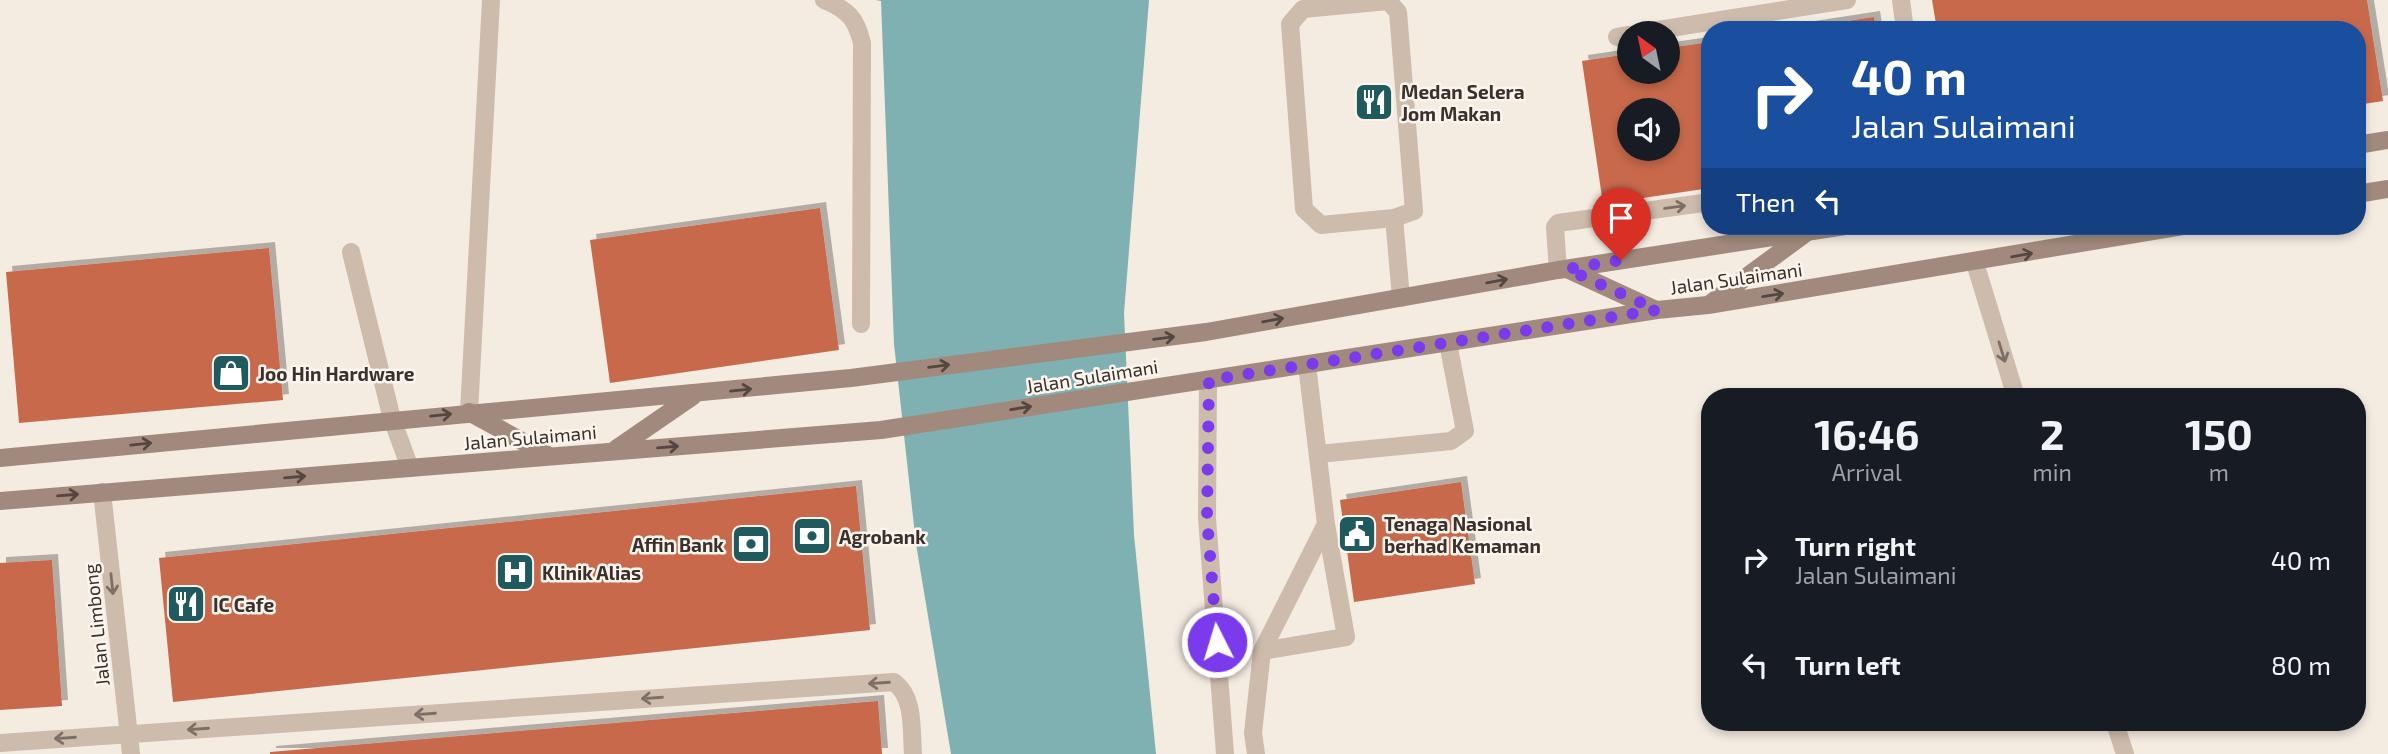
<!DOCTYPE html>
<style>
:root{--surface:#171b24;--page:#242831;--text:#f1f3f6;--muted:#9ea1a6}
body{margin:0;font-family:"Exo 2",sans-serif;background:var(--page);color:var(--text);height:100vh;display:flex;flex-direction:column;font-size:26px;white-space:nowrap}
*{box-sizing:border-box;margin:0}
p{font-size:23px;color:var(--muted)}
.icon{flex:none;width:38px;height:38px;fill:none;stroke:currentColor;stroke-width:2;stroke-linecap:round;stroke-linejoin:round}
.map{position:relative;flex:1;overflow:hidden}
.drawer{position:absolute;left:1701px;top:388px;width:665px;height:343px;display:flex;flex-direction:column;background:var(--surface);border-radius:28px;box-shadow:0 4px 10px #0003}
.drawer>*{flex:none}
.guide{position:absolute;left:1701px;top:21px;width:665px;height:214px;border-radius:28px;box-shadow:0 4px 10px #0003;background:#1a4fa0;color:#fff;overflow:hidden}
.needle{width:46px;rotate:327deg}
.tools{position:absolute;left:1617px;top:21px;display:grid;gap:14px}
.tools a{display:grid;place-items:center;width:63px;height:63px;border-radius:50%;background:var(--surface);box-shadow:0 4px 10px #0003;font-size:35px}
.pin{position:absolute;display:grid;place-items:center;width:60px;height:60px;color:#fff;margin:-72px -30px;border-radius:50% 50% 50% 0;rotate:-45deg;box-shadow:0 0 7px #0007}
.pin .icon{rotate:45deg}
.me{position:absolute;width:77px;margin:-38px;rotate:355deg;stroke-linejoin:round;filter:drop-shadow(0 0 5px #0008)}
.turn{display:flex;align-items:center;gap:24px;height:147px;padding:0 35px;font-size:32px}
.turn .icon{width:91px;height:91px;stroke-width:2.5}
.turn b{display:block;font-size:49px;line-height:60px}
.then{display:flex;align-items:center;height:66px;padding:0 35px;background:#0003;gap:14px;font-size:26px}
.eta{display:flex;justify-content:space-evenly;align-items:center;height:119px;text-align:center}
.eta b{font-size:42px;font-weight:700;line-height:49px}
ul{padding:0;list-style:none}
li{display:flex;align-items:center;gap:21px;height:105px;padding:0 35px}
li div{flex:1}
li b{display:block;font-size:26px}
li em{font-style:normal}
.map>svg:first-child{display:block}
.water{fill:#7fb0b2}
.building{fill:#c8694b;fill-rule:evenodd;filter:url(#shadow)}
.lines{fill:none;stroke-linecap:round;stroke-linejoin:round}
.lane{stroke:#cdbbac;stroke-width:18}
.street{stroke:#cdbbac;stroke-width:18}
.secondary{stroke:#a18a7d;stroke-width:18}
.oneway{stroke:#7d6f65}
.oneway2{stroke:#544640}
.route{stroke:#7c3aed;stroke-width:12;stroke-dasharray:0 21.6}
.labels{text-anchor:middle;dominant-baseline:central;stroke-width:5;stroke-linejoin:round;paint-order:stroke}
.poi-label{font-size:19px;font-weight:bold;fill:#3b302b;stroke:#fbf5ee;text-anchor:start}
.street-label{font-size:19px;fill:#3b302b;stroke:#fbf5ee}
</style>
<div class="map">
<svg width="2388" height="754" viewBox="0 0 2388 754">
<defs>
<filter id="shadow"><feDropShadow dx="6" dy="-6" stdDeviation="0" flood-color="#0004"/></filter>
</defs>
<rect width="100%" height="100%" fill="#f4ebe1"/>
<path class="water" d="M876,0H1149L1124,313L1134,535L1156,754H951L916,544L894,344L881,1Z"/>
<path class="building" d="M1932,0H2367L2383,101L2357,105V30H1937Z
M1874,17L1876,30H1802V28Z
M1710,42V188L1603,204L1582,61L1629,54V72H1668V48ZM1629,110H1668V149H1629Z
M820,208L839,350L610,383L590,240Z
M269,248L283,400L19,423L6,272Z
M1461,482L1475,584L1354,602L1340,500Z
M856,486L870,630L173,702L159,558Z
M52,560L62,706L0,710V563Z
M878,701L882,754H270V752Z"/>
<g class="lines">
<path class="lane" d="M1901,0L1905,30
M1639,33L1847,0
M1617,37L1629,35
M1394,218L1414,211L1398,12L1388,1L1303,9L1290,24L1304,209L1321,225L1394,218L1401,298
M351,252L392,419L410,468
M1558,270L1555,227L1558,223L1710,202
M1319,454L1451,441L1465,431L1448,343
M1262,651L1346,637L1326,524
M0,743L894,682C915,698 911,729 913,754
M1256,754L1253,733L1262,651L1326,524L1307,365"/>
<path class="street" d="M824,0C848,10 856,18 862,43L861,324
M1975,263L2016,397
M1208,380L1207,518L1225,754
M469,412L491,0
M102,492L131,754
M2115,723L2125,754"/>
<path class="secondary" d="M2357,145L2388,140
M2357,194L2388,189
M1567,269L1656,310
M1711,303L1806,233
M469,412L549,456
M616,449L693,396
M0,458L851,378L1206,332L1558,270L1845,226
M0,501L881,430L1657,310L1708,305L2183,226"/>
</g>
<defs><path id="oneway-shaft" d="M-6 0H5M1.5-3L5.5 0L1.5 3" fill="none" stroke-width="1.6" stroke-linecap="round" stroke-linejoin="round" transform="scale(1.75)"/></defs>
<g class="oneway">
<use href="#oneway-shaft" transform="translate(1675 207) rotate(-8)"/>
<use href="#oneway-shaft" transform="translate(2002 352) rotate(73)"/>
<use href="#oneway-shaft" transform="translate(112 584) rotate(84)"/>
<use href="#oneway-shaft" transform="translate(879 683) rotate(176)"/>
<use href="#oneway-shaft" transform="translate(652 698) rotate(176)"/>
<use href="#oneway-shaft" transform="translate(425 714) rotate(176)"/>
<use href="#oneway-shaft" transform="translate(198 729) rotate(176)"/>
<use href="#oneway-shaft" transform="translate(65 738) rotate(176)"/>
</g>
<g class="oneway2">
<use href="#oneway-shaft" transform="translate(2022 255) rotate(-10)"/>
<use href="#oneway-shaft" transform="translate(1497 281) rotate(-10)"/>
<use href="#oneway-shaft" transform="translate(1773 295) rotate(-9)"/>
<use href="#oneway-shaft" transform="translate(1273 320) rotate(-10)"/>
<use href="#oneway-shaft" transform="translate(1164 338) rotate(-7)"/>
<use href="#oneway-shaft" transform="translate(939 366) rotate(-7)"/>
<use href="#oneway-shaft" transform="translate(741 390) rotate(-6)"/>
<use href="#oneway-shaft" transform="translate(1021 408) rotate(-9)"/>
<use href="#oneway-shaft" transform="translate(441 415) rotate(-6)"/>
<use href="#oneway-shaft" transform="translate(141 444) rotate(-6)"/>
<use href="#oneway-shaft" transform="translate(668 447) rotate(-5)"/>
<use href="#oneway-shaft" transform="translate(295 477) rotate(-5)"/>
<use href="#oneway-shaft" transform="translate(68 495) rotate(-5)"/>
</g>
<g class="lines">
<path class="route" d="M1217,642L1207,518L1209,380L1657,310L1567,269L1621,260"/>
</g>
<defs>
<g id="restaurant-square" transform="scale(2.0125)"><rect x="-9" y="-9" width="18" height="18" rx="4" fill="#1f5a5e" stroke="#fbf5ee"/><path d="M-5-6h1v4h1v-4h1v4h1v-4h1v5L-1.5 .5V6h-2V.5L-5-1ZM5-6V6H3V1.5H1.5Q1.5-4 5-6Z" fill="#fff"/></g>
<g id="shop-square" transform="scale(2.0125)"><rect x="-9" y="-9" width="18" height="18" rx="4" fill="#1f5a5e" stroke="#fbf5ee"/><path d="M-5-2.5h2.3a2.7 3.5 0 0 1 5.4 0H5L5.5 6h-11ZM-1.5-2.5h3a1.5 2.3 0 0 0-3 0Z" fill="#fff"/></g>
<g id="civic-square" transform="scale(2.0125)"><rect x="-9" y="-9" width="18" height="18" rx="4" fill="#1f5a5e" stroke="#fbf5ee"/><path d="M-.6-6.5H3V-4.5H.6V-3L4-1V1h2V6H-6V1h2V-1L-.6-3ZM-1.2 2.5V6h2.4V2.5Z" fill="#fff"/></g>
<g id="bank-square" transform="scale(2.0125)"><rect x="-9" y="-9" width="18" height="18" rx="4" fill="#1f5a5e" stroke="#fbf5ee"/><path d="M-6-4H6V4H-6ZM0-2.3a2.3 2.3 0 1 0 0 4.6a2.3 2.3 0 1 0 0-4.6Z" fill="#fff"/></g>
<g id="hospital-square" transform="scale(2.0125)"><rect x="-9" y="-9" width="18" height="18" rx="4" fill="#1f5a5e" stroke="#fbf5ee"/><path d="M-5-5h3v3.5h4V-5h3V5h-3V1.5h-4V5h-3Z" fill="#fff"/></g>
</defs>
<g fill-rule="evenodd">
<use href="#restaurant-square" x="1374" y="102"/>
<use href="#shop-square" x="231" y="373"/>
<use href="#civic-square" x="1357" y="534"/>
<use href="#bank-square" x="812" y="536"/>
<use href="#bank-square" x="751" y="544"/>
<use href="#hospital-square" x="515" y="572"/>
<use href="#restaurant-square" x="186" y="604"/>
</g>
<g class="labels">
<g class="poi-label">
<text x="1401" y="91">Medan Selera<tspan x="1401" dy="22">Jom Makan</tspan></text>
<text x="258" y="373">Joo Hin Hardware</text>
<text x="1384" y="523">Tenaga Nasional<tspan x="1384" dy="22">berhad Kemaman</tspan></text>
<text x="839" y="536">Agrobank</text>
<text x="724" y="544" text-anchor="end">Affin Bank</text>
<text x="542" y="572">Klinik Alias</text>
<text x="213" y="604">IC Cafe</text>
</g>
<g class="street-label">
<text transform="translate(1736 278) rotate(-8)">Jalan Sulaimani</text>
<text transform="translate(1092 376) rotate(-9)">Jalan Sulaimani</text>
<text transform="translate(530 437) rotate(-5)">Jalan Sulaimani</text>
<text transform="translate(96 625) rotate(-96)">Jalan Limbong</text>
</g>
</g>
</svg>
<div class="tools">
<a><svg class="needle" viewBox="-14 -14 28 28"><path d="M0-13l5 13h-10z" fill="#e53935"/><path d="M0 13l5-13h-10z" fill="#9ea1a6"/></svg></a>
<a><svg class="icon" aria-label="sound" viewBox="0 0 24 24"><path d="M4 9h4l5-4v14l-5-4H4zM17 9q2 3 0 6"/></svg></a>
</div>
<div class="pin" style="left:1621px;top:260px;background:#d93025"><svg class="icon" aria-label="arrive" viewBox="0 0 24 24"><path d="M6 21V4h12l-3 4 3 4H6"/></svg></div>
<svg class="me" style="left:1217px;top:642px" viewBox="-20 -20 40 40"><circle r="17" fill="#7c3aed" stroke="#fff" stroke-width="3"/><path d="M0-11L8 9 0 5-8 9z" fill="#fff"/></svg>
<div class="guide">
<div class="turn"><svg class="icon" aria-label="right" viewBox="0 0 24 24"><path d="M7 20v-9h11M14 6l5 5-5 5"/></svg><div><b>40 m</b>Jalan Sulaimani</div></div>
<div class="then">Then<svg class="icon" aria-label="left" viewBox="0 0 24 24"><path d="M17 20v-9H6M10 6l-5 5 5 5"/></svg></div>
</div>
<section class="drawer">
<div class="eta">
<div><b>16:46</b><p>Arrival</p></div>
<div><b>2</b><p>min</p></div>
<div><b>150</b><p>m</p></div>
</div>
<ul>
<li><svg class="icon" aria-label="right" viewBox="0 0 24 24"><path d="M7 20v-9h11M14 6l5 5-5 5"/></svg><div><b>Turn right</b><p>Jalan Sulaimani</p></div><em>40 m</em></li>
<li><svg class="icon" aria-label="left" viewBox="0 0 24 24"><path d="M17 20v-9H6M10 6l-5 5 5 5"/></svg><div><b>Turn left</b></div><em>80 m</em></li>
</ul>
</section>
</div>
